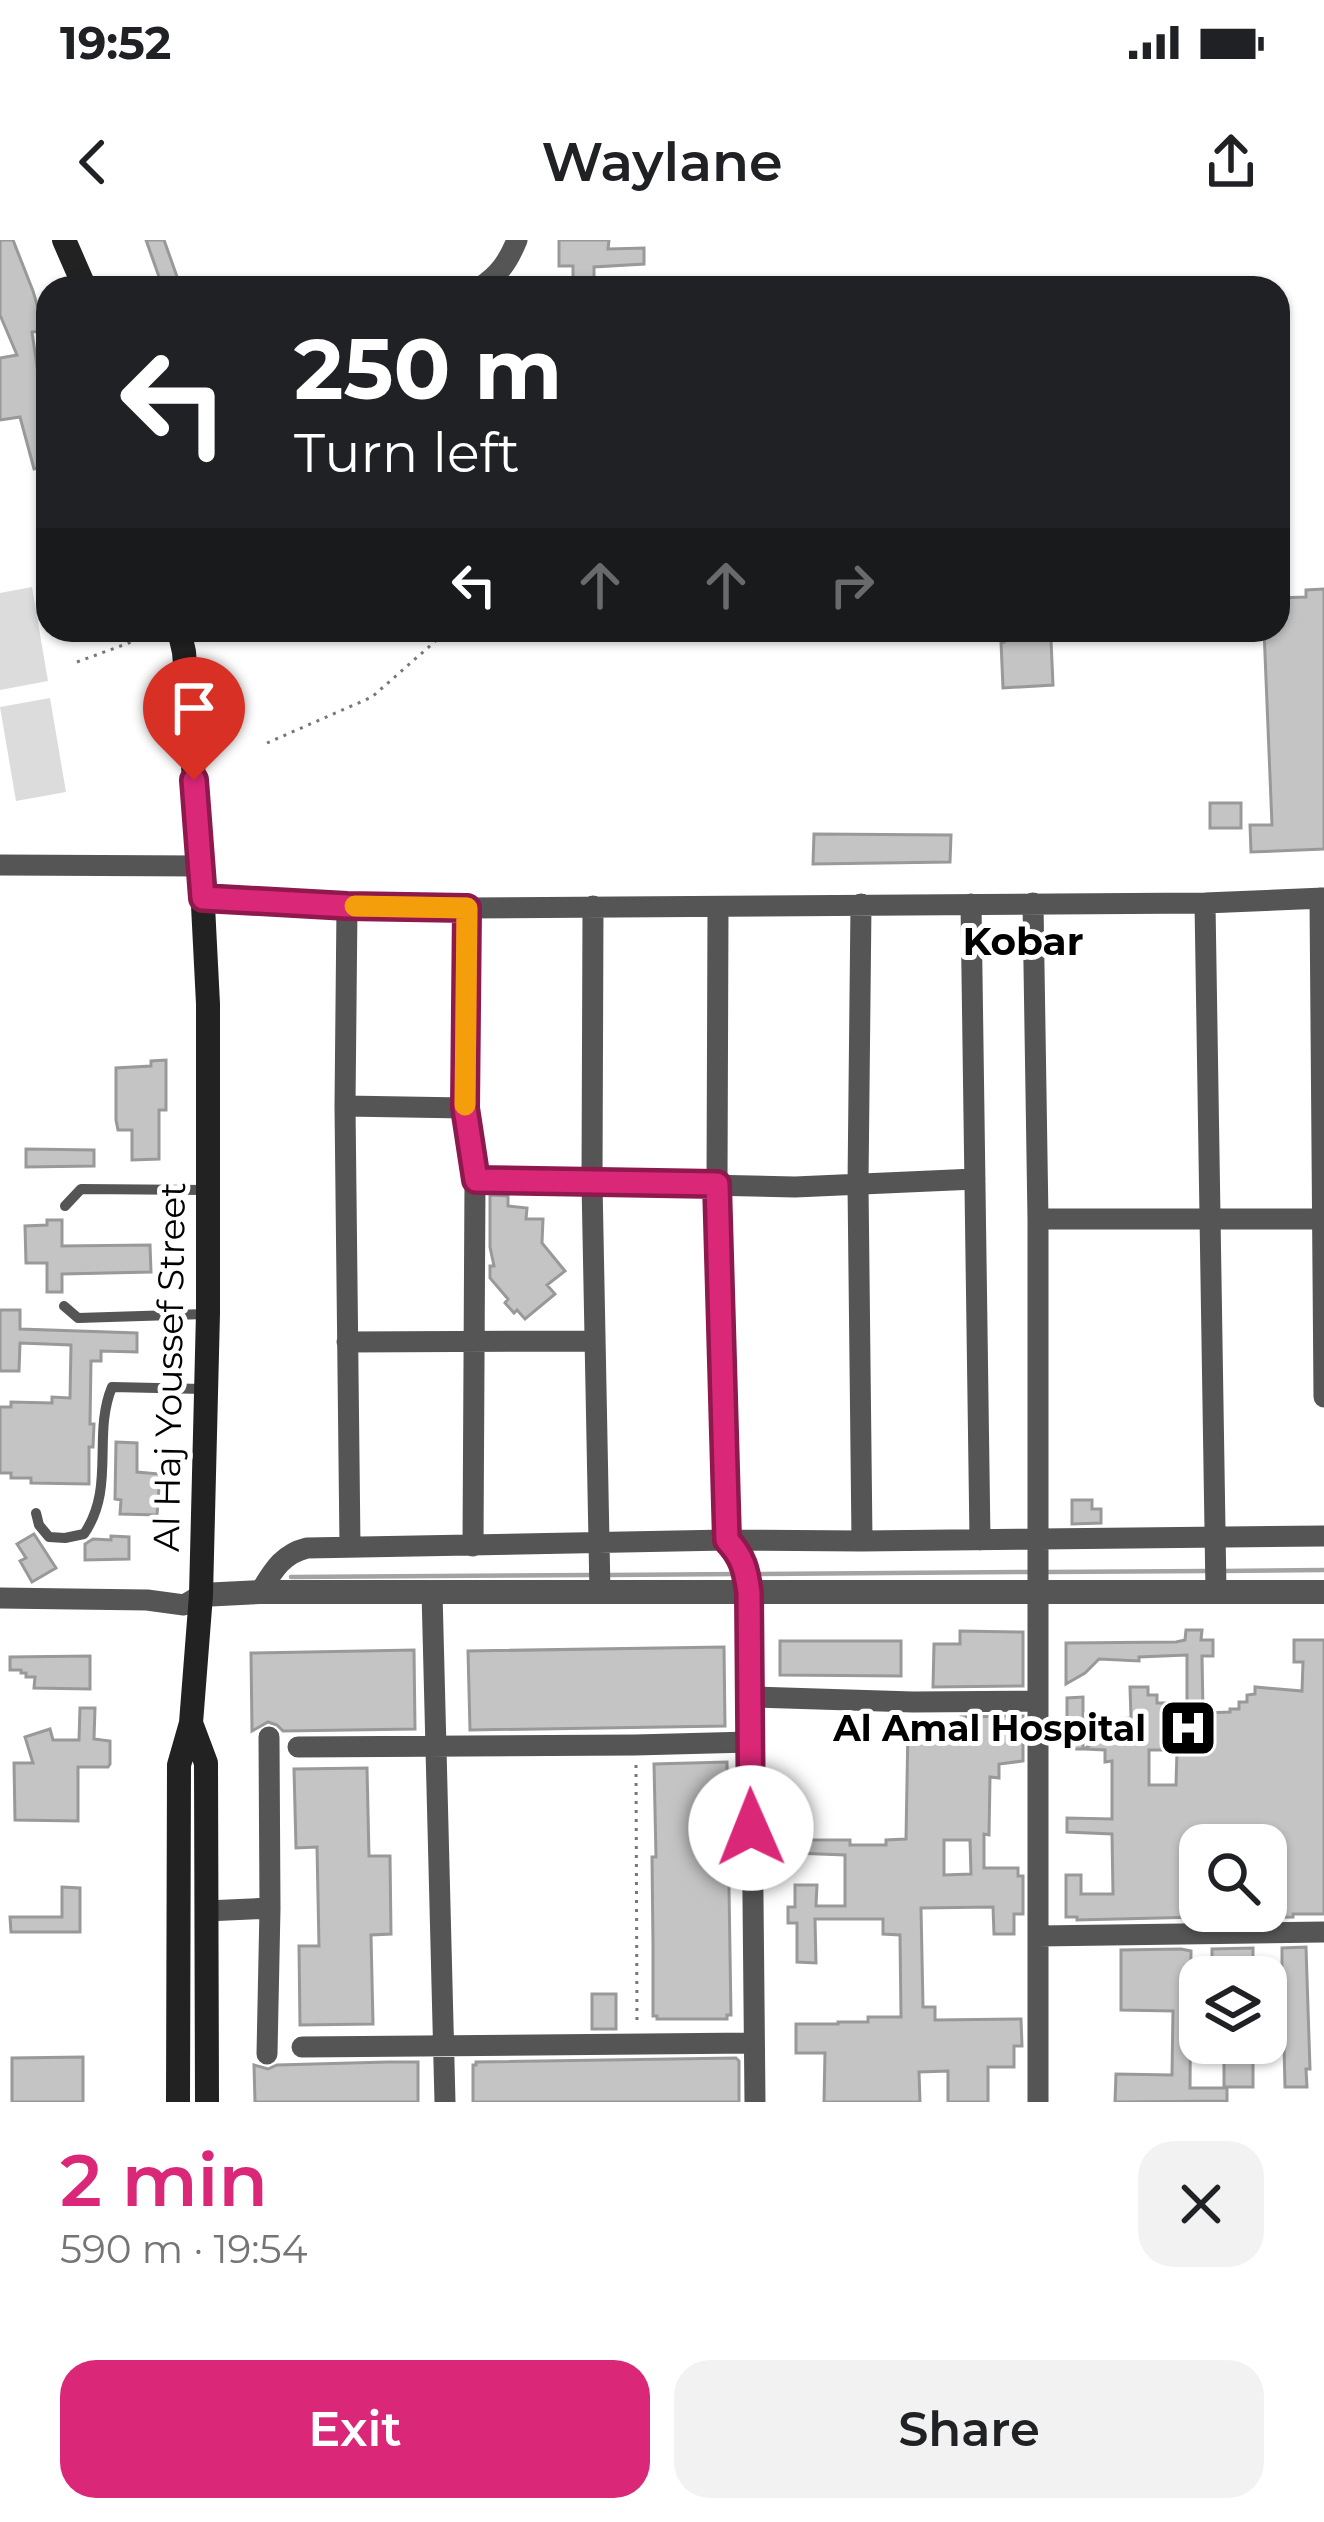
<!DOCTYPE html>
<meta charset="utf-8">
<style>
:root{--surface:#fff;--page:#f2f2f2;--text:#202124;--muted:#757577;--accent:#db2777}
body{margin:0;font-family:Montserrat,sans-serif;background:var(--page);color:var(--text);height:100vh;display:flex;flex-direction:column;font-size:45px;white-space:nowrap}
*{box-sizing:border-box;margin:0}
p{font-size:39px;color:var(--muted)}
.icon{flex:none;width:66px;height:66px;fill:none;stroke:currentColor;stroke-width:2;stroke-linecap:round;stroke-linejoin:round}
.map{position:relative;height:1862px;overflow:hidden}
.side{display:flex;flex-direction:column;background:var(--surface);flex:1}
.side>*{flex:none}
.top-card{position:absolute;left:36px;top:36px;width:1254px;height:366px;border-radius:36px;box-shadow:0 3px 9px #0004;background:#202124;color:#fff;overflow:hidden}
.buttons{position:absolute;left:1179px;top:1584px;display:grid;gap:24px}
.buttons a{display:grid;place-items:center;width:108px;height:108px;border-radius:24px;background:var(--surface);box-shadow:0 3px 9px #0004;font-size:60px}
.pin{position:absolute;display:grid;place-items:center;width:102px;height:102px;color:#fff;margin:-123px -51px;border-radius:50% 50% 50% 0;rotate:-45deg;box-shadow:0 0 12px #0007}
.pin .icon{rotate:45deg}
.me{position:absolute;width:132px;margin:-66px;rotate:359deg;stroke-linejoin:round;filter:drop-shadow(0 0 9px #0008)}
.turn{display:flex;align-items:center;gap:42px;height:252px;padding:0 60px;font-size:54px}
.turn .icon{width:156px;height:156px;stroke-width:2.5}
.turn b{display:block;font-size:84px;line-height:102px}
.lanes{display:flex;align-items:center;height:114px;padding:0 60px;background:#0003;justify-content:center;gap:60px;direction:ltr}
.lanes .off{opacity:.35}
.round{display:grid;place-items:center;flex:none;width:126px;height:126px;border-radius:36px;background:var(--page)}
.headline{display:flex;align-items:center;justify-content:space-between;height:204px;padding:0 60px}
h1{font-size:72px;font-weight:600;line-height:90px;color:var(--accent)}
.primary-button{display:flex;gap:24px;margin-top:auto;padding:24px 60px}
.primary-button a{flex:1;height:138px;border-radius:36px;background:var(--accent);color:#fff;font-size:48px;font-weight:600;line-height:138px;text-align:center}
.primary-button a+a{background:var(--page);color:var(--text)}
.status{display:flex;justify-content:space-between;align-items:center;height:84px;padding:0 60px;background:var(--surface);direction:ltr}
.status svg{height:33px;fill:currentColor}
header{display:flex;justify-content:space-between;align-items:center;height:156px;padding:0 60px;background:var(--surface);font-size:54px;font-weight:600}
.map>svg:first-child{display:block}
.green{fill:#dcdcdc}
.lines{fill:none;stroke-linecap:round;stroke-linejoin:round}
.stream{stroke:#a3a3a3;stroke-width:4.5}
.building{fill:#c4c4c4;stroke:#999;stroke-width:3;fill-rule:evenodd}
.path{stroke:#777;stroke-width:3;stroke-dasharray:3 6;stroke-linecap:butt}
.service{stroke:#555;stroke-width:10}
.minor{stroke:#555;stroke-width:21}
.tertiary{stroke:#555;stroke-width:24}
.secondary{stroke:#222;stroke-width:24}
.route-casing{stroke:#8e194d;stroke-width:30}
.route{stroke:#db2777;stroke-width:21}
.slow{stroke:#f59e0b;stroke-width:21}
.labels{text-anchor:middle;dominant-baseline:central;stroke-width:10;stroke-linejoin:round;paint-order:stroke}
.street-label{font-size:36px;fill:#000;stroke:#fff}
.poi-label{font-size:36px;font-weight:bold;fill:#000;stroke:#fff;text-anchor:end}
.neighbourhood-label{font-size:39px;font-weight:bold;fill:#000;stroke:#fff}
</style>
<div class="status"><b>19:52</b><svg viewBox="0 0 49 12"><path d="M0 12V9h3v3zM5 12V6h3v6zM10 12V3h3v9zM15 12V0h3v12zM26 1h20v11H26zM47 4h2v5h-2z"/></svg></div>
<header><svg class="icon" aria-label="back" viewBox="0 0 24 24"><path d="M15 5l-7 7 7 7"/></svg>Waylane<svg class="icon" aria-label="share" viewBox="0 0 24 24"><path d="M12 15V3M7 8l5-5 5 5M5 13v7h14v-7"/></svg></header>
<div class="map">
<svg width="1324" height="1862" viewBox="0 0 1324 1862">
<rect width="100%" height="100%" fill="#fff"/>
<path class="green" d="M32,347L48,441L0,450V353Z
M50,458L66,552L16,561L0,467Z"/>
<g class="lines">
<path class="stream" d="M1221,1331L1324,1330
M1047,1332L1209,1331
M753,1334L1029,1332
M609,1335L741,1334
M291,1337L591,1335"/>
</g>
<path class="building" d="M0,0H13L33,51L45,91L32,92L46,187L48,186V225L34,229L20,177L0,180V118L17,115L0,75Z
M146,0H164L180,45L163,48Z
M559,0H609L608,9L644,8V24L594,27V48H573V26H559Z
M1324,349V609L1251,612L1250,585H1272L1264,390H1278V358L1306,357V350Z
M1003,390H1043V400H1051L1053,445L1003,448L1001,402H1004Z
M1210,563H1241V588H1210Z
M814,594L951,595L950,622L813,624Z
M166,820V870H159V919L132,920V890H118L116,880V828L151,826V821Z
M26,909L94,910V926L26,927Z
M490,955L508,956V966L527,968L526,979H543L542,1003L565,1031L547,1045L555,1054L525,1079L517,1070L514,1073L505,1063L508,1059L490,1038V1026H494L490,1007Z
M47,980H62V1006L150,1005L151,1032L62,1034V1052H47V1023H26L25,986L47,985Z
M0,1070H20V1089L137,1093V1112L101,1111V1121H91L90,1184H94L93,1207H89V1244L31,1243V1238H11V1233H0V1167H11V1162L52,1163V1157L70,1158L71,1105L20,1103L19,1131H0Z
M116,1202L137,1203V1232L160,1234L157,1275L120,1274L121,1260L115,1259Z
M1072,1260H1092V1269H1101V1283L1072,1284Z
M34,1294L56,1328L32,1342L20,1321L26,1318L17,1304Z
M111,1296L129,1297V1319L85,1320V1304L93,1299L111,1300Z
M1186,1390H1202L1201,1400H1213V1416H1202L1203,1473L1230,1472V1469H1239V1462H1247V1455L1255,1454V1447L1302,1451L1303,1422H1294V1400H1324V1674H1293V1677L1211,1679V1671H1266V1605H1256V1602H1200V1677L1077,1680V1677H1066V1635H1081V1654H1113L1112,1594L1067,1592V1578L1112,1579V1521L1105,1522V1510L1084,1509L1106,1495L1121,1494L1122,1478H1131L1130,1447H1148V1455H1157V1463H1187V1415L1139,1417V1421L1099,1419L1085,1433L1066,1444V1403L1176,1402L1185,1400ZM1149,1510H1177L1176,1545H1149Z
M960,1391L1023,1392V1446L933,1447L934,1404H960Z
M780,1401H901V1436L780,1435Z
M724,1407L725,1486L470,1490L468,1411Z
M414,1410L415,1489L283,1491L277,1485L268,1482L252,1491L251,1413Z
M90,1416V1449L34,1448L35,1437H26V1433H21V1430H10V1417Z
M1083,1457V1509H1067V1458Z
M80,1468H95L94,1499L110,1501V1524L108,1527H78V1581L15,1580L14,1523H33L25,1497L50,1489L53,1500H79Z
M1023,1476V1521L999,1524V1538L990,1537L989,1595L984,1594V1628H1018V1636H1023V1674H1014V1694H994L993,1667L921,1668L923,1767H935V1780L1021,1779L1022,1806H1014V1827H988V1862H948V1831L919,1832L920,1862H824L825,1813H796V1784H838V1782H868V1777H901L900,1695L883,1694V1679H815L816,1723L797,1722V1683H788V1667H795V1645H817L816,1666H845V1615L768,1612L767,1600H774V1592L780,1591L794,1592V1600H850V1605H886V1600L906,1599L908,1486L952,1487V1479H961V1477ZM944,1600H970L971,1634L944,1635Z
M727,1522L731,1775H727V1779H657V1776H653V1705L652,1617H656L654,1524Z
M367,1528L369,1616H390L391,1694L371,1695L373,1784L300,1785L299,1706H319L317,1607L296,1608L294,1529Z
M62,1647L80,1648V1692H11L10,1677H62Z
M1306,1707L1310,1829H1306L1307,1847H1285L1284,1806H1282V1708Z
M1253,1708V1737H1228L1229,1724L1212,1723V1709Z
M1181,1709L1191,1711L1190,1848H1227V1861L1115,1862L1116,1834L1172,1835L1173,1771L1121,1770V1710Z
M592,1754H616V1789H592Z
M1224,1803H1253V1847H1224Z
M83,1817V1862H12V1818Z
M736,1818L739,1821V1862H473V1825H476V1822Z
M388,1822H418V1862H255L254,1825L268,1829L277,1825Z"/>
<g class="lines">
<path class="path" d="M77,422L156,393
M267,503L372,457L448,390
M636,1525L637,1785"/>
<path class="service" d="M65,966L81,949L207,950
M64,1066L78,1078L205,1074
M36,1273L39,1285L49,1297L65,1298L84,1294C116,1247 92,1195 112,1147L203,1149"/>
<path class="minor" d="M479,48C499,35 508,22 517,0
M0,625L201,626
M203,658L347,666L467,668L1205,663L1324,658
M1320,658L1324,1157
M1033,663L1038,979V1862
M1205,663L1216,1352
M861,664L858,944L862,1301
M971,664L980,1300
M347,666L345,866L350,1307
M593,666L592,943L600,1353
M718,667L717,944L727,1300C743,1317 746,1330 750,1353L755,1862
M467,668L465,868L475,940L473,1306
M345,866L465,868
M475,940L795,947L975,939
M1038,979H1324
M347,1102L594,1101
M260,1352C273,1331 282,1314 307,1308L727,1300L862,1301L1324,1296
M432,1352L445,1862
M0,1358L147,1360L184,1365L201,1355
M750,1457L913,1462L1038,1461
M298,1507L635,1505L750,1502
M206,1671L270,1668
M1038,1696L1324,1692
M302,1807L754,1803
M267,1814L270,1668L269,1497"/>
<path class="tertiary" d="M201,1355L260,1352H1324"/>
<path class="secondary" d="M64,0L85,48
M191,1483L206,1523L207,1862
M178,1862L179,1525L191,1483L201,1355L208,1073V764L201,626L184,412L179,390"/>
</g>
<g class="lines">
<g class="route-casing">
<path id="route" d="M194,540L203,658L347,666L467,668L465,868L476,940L717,944L727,1300C743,1317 746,1330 749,1353L751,1588"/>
</g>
<use href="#route" class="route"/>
<path class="slow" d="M355,666L467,668L465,865"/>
</g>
<defs>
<g id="hospital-square" transform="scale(3)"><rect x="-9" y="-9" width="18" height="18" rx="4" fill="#000" stroke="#fff"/><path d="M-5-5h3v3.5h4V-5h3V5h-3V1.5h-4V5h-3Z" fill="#fff"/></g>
</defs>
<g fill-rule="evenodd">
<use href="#hospital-square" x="1188" y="1488"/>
</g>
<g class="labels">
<g class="street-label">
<text transform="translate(169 1127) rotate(-89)">Al Haj Youssef Street</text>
</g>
<g class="poi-label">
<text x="1146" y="1488">Al Amal Hospital</text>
</g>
<g class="neighbourhood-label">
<text x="1023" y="701">Kobar</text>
</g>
</g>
</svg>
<div class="buttons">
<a><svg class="icon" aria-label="search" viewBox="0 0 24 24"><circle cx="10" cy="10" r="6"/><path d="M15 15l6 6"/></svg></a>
<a><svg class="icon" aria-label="layers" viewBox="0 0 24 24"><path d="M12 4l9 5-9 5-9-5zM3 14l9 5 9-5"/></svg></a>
</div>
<div class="pin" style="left:194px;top:540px;background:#d93025"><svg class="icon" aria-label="arrive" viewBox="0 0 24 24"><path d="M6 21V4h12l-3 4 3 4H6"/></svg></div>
<svg class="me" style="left:751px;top:1588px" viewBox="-20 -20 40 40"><circle r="19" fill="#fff"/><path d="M0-13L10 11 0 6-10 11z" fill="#db2777"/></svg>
<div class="top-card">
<div class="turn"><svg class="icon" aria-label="left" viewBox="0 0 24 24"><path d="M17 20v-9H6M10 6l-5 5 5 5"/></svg><div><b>250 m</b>Turn left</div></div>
<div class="lanes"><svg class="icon" aria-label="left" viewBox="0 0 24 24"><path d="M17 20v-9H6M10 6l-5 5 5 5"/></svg><svg class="icon off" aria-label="ahead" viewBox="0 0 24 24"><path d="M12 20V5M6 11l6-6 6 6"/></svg><svg class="icon off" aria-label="ahead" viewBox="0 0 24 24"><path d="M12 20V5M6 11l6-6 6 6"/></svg><svg class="icon off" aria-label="right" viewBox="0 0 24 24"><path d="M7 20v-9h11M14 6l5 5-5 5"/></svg></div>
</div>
</div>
<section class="side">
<div class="headline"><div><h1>2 min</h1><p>590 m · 19:54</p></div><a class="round"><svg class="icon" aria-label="close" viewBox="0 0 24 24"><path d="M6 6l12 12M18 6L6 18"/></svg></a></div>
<div class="primary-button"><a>Exit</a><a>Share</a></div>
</section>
